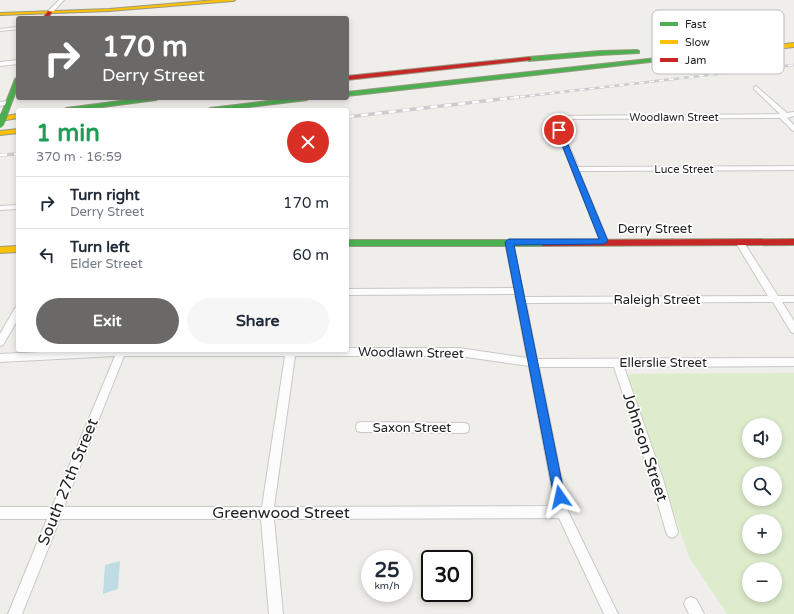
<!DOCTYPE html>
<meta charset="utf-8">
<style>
:root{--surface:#fff;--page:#f6f6f7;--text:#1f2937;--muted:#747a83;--line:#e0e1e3;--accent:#6a6968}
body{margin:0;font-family:"Varela Round",sans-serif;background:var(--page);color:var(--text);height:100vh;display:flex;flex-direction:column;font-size:15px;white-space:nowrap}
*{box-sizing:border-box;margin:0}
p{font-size:13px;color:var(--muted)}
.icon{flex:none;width:22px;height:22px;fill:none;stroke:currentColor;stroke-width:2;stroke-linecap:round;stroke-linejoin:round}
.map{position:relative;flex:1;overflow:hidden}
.side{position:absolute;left:16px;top:108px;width:333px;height:244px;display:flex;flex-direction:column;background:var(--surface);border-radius:4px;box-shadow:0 2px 6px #0003}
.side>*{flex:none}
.banner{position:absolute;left:16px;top:16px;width:333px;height:84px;border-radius:4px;box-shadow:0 2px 6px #0003;background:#6a6968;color:#fff;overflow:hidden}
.fabs{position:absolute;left:742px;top:418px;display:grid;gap:8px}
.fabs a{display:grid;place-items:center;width:40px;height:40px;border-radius:50%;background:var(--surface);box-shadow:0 2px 6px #0003;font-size:20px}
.speed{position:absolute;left:361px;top:550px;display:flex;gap:8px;font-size:20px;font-weight:700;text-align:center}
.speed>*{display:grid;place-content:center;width:52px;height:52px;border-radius:50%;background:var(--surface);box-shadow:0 2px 6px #0003;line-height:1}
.speed small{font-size:10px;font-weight:400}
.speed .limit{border:2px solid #111;border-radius:6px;background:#fff;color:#111}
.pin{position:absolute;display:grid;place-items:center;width:34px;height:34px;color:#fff;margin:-17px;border:2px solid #fff;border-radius:50%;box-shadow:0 1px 4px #0007}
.me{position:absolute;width:44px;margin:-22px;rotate:349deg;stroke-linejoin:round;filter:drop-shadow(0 0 3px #0008)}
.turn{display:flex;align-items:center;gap:14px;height:84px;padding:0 20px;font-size:18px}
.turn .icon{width:52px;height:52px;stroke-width:2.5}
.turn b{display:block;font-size:28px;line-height:34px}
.round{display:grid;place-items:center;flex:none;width:42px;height:42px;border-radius:21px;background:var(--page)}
.summary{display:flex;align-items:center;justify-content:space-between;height:68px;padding:0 20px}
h1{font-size:24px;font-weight:700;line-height:30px;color:#1e9e55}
.primary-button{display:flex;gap:8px;margin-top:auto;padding:8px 20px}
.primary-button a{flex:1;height:46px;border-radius:24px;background:var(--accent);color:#fff;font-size:16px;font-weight:700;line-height:46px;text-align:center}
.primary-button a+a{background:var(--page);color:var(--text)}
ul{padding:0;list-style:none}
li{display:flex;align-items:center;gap:12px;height:52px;padding:0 20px;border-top:1px solid var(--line)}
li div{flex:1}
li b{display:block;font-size:15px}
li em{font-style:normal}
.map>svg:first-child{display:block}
.grass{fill:#ddeccb;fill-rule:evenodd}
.water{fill:#bfdbe3}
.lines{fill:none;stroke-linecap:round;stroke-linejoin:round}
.street-casing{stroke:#c9c8c7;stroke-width:2}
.fast-casing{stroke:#999a82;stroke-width:2}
.slow-casing{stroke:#999a82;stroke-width:2}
.jam-casing{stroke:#999a82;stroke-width:2}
.street{fill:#fdfcfc;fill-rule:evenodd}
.fast{fill:#4caf50;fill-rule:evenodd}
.slow{fill:#ffc107;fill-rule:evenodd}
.jam{fill:#c62828;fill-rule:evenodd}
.rail-far1-casing{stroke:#ccc;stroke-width:2.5}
.rail-casing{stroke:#ccc;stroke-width:3.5}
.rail-far1{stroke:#fff;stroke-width:1.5;stroke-dasharray:5;stroke-linecap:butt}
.rail{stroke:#fff;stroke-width:2.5;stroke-dasharray:7;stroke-linecap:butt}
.fast-bridge-casing{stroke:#999a82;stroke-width:8;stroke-linecap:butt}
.fast-bridge{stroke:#4caf50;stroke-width:7}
.route{fill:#1a73e8;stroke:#114b97}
.labels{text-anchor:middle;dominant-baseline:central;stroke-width:3.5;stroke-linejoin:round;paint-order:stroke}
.far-street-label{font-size:11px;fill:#222;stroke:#fff}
.street-label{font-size:13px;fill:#222;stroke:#fff}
.near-street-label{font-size:16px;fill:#222;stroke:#fff}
.key{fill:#fff;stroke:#bdbdbd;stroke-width:1}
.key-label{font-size:11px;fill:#222}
</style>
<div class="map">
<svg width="794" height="614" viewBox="0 0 794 614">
<rect width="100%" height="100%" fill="#f0eeeb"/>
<path class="grass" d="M794,373V614H727L689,557L627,374ZM749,425H775V451H749ZM749,473H775V499H749ZM749,521H775V547H749ZM749,569H775V595H749Z"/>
<path class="water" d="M120,561L118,589L103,594L105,565Z"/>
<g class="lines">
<g class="street-casing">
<path id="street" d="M59,0H64L52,13H48V11Z
M18,27V29L0,31V29Z
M18,60V64L0,66V62Z
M756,86L787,113L794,112V116L787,118L794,125V131L792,130L780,118L558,119L578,167L794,166V170L579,171L608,241L607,243H601L551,117L552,116L780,114L754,89V87Z
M8,101L10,102V104L0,106V102Z
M18,205V209L0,210V206Z
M509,239L513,242L524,297L768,296L736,243L740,240L743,241L778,296H794V302H782L794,321V333L791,332L773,302L526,303L537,359L794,358V366L624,367L663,479L678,532L676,536L672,538L668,536L666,532L651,479L614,367H539L568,511L618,614H604L559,518L274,519L283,614H269L261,519H60L22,614H8L47,519H0V507H52L115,356L0,362V354L80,350H347V348H459L527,358L515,294L347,295V289L514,288L505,242ZM124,356H285L262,507H64ZM295,356H459L529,366L555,506L274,507Z
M18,307V319L3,345L0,346V334L15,308Z
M361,422L464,423L468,424L469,428L468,432L464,433L361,432L357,431L356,427L357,423Z
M691,597L696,599L704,614H689L684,604L686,599Z"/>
</g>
<g class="fast-casing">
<path id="fast" d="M637,50L639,51V53L600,55L529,61L526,59L529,57L600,51Z
M657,58L660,60L659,61L347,96V92Z
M18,77V86L7,115L2,116L1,115L15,79Z
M143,98H159L156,100L80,110H63L66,108Z
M292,98H310L307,100L225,110H207L210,108Z
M347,240H543L547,243L543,246H347Z"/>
</g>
<g class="slow-casing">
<path id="slow" d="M216,0H235L233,1L109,11L0,15V13L109,9Z
M794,43V47L657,62L654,60L657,58Z
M18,114V118L0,121V117Z
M18,129V133L0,135V131Z
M18,246V252L0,253V247Z"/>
</g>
<g class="jam-casing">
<path id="jam" d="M48,11L52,12L48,18H43Z
M529,57L531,58V60L347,80V76Z
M794,239V245L543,246L539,243L543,240Z"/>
</g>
<use href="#street" class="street"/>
<use href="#fast" class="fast"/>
<use href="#slow" class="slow"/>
<use href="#jam" class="jam"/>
<g class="rail-far1-casing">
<path id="rail-far1" d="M510,98L794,65"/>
</g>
<g class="rail-casing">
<path id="rail" d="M347,117L519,97
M0,155L18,154"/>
</g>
<use href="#rail-far1" class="rail-far1"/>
<use href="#rail" class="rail"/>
<g class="fast-bridge-casing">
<path id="fast-bridge" d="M0,124L4,115"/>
</g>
<use href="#fast-bridge" class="fast-bridge"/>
</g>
<path class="route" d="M557,128L562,130L608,241L604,244L514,245L565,497L564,501L560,503L555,501L554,497L505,242L509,239H599L556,130Z"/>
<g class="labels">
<g class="far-street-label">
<text x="674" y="117">Woodlawn Street</text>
<text x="684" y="169">Luce Street</text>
</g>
<g class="street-label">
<text x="655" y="229">Derry Street</text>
<text x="657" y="300">Raleigh Street</text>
<text transform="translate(411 353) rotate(1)">Woodlawn Street</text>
<text x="663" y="363">Ellerslie Street</text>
<text x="412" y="428">Saxon Street</text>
</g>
<g class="near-street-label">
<text transform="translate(645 447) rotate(72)">Johnson Street</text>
<text transform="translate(68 482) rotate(-68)">South 27th Street</text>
<text x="281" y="513">Greenwood Street</text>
</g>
</g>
<rect x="652" y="10" width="132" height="64" rx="6" class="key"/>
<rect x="660" y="22" width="18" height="4" fill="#4caf50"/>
<rect x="660" y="40" width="18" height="4" fill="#ffc107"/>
<rect x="660" y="58" width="18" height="4" fill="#c62828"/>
<g class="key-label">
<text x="685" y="28">Fast</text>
<text x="685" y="46">Slow</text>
<text x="685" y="64">Jam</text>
</g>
</svg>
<div class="fabs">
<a><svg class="icon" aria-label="sound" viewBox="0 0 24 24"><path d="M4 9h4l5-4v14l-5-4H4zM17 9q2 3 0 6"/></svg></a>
<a><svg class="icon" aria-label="search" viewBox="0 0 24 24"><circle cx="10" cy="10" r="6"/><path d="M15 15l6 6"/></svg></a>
<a>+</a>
<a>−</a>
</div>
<div class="speed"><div>25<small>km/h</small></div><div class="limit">30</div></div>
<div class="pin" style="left:559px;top:130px;background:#d93025"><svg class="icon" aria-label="arrive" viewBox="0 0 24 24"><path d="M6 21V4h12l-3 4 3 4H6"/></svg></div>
<svg class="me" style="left:560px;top:497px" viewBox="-20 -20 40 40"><path d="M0-17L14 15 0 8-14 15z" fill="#1a73e8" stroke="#fff" stroke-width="4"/></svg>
<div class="banner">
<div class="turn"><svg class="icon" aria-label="right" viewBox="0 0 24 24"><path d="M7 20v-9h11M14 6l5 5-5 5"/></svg><div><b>170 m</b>Derry Street</div></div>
</div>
<section class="side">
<div class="summary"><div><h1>1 min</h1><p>370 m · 16:59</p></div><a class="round" style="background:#d93025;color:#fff"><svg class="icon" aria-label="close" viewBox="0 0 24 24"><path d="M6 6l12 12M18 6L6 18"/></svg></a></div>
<ul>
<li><svg class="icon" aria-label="right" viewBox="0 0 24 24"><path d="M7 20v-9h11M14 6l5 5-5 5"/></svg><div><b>Turn right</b><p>Derry Street</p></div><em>170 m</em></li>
<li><svg class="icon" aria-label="left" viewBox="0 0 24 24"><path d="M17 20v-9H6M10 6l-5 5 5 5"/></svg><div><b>Turn left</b><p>Elder Street</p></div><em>60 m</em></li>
</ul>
<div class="primary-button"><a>Exit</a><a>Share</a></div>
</section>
</div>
